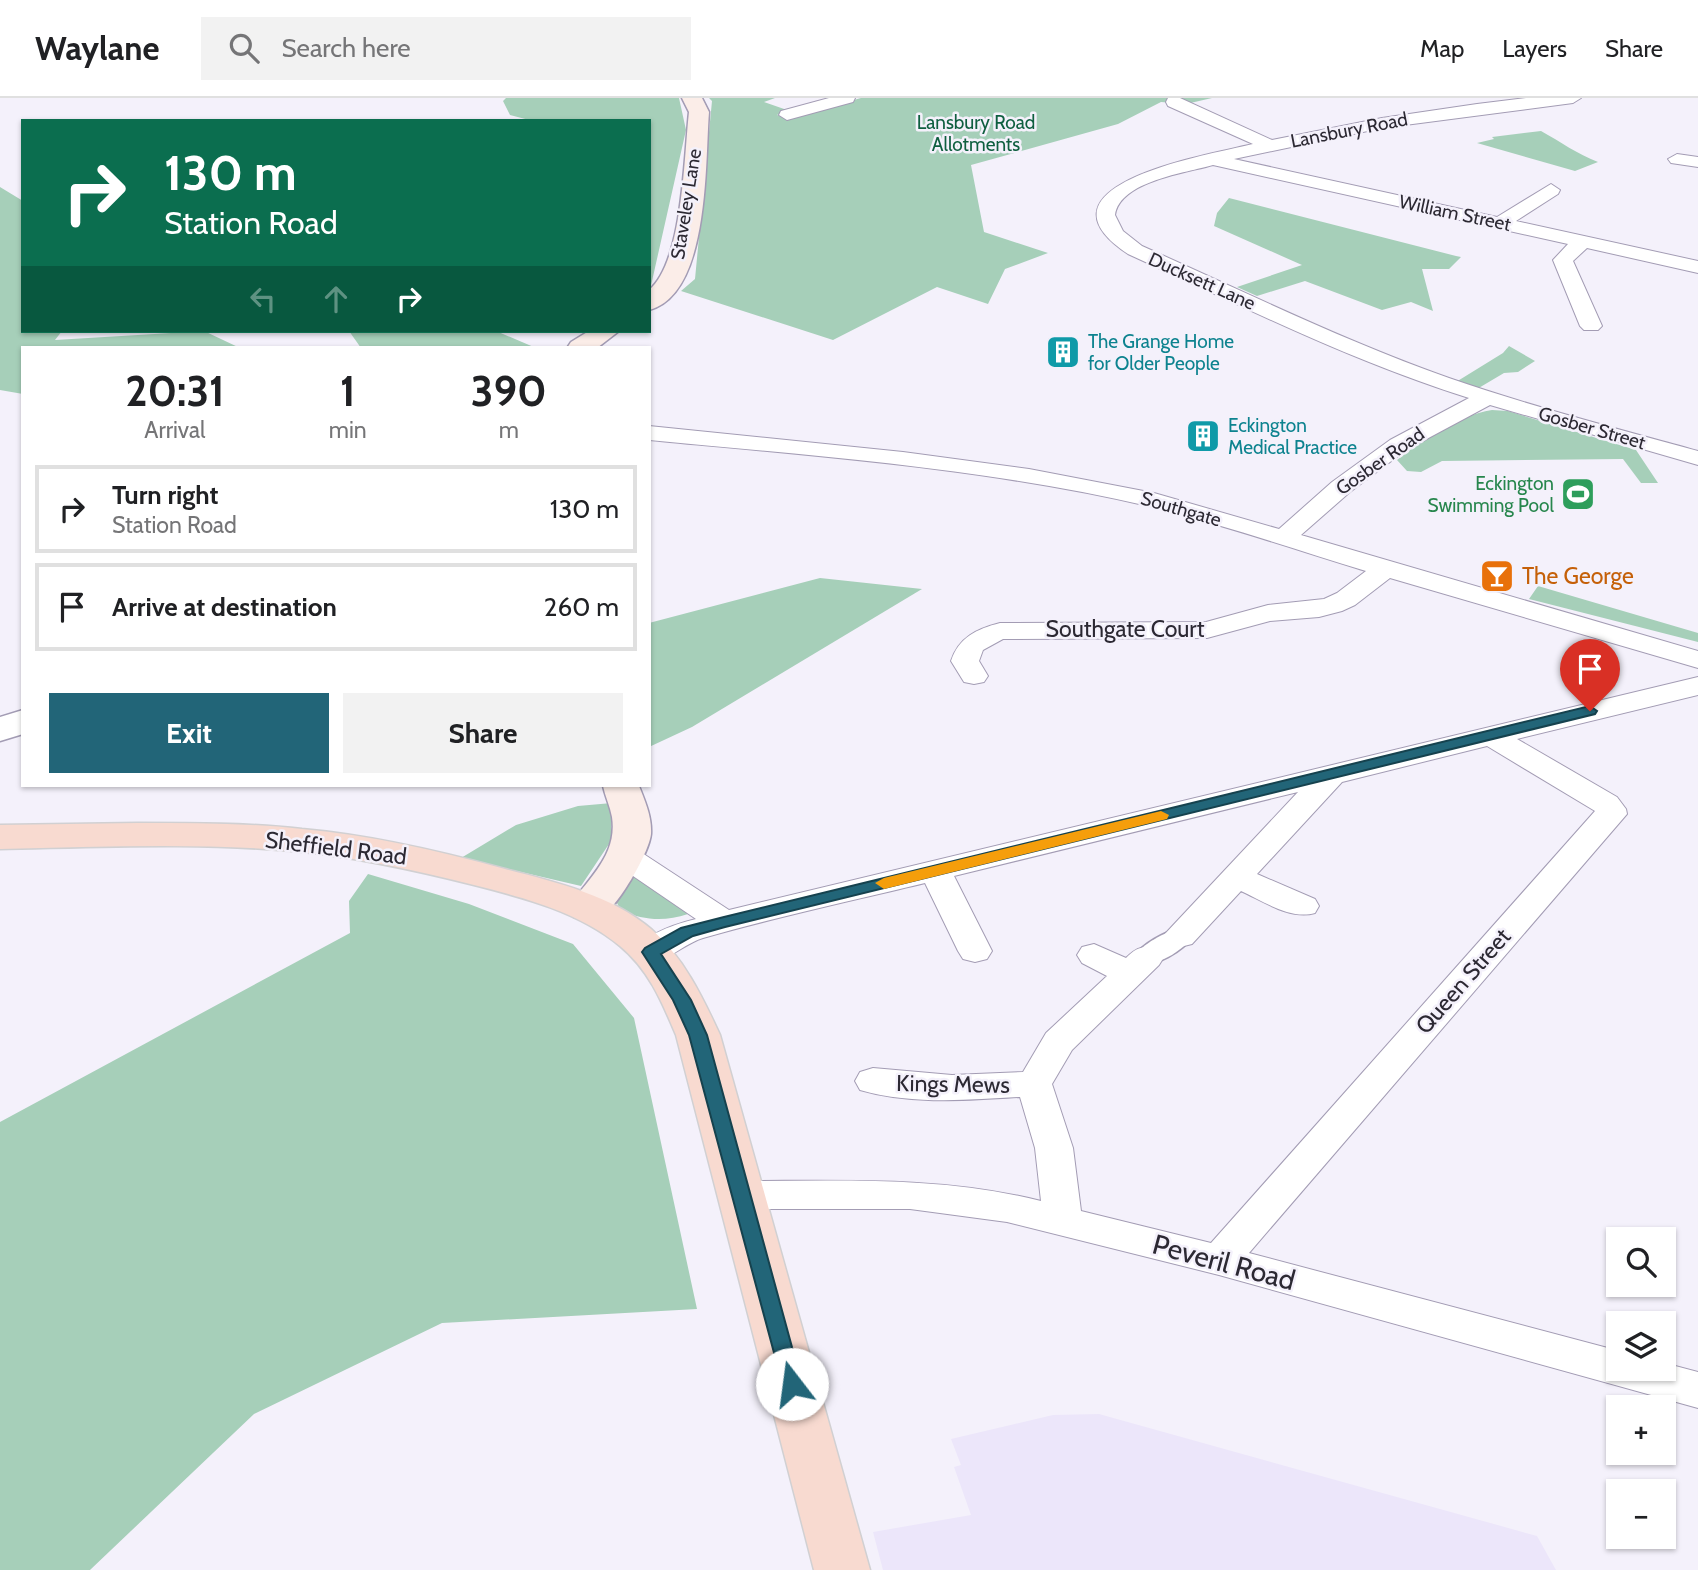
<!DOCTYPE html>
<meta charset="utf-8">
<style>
:root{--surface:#fff;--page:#f2f2f2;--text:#202124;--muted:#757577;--line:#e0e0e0;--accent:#226578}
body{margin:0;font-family:Cabin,sans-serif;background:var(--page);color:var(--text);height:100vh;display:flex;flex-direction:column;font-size:26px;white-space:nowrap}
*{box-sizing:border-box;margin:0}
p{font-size:23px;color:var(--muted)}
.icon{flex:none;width:38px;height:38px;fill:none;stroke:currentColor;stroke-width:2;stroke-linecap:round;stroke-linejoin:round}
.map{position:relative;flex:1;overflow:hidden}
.sheet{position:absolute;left:21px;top:248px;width:630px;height:441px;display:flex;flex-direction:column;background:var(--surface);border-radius:0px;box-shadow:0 2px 5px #0004}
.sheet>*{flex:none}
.guide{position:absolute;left:21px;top:21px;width:630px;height:214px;border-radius:0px;box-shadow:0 2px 5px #0004;background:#0b6e4f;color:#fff;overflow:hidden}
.buttons{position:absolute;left:1606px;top:1129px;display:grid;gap:14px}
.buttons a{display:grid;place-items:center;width:70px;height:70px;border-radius:0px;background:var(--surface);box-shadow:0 2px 5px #0004;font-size:35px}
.pin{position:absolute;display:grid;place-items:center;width:60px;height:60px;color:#fff;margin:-72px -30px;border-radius:50% 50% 50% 0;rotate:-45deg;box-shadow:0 0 7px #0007}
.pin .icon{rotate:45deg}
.me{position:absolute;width:77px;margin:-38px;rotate:345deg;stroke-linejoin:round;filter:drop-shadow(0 0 5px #0008)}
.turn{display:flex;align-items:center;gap:24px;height:147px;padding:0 28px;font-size:32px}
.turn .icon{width:91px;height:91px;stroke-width:2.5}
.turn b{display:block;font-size:49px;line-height:60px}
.lanes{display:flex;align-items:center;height:66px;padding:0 28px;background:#0003;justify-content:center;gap:35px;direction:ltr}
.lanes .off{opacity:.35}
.eta{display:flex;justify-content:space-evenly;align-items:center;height:119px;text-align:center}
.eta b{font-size:42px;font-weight:800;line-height:49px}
.cta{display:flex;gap:14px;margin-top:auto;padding:14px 28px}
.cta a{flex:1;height:80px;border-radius:0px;background:var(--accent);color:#fff;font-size:28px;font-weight:800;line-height:80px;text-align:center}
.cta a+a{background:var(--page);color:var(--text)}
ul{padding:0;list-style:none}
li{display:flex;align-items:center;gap:21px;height:88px;margin:0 14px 10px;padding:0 14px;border:4px solid var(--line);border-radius:0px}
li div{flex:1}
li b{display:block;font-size:26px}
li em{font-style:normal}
header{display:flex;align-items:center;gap:42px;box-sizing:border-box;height:98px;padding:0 35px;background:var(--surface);border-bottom:2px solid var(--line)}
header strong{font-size:33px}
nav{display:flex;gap:38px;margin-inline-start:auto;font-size:24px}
.search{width:490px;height:63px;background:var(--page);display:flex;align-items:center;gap:18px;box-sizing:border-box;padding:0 24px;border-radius:0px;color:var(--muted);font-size:26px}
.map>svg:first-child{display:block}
.built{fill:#ece6fa}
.green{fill:#a6cfb9}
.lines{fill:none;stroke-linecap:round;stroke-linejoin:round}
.pedestrian-casing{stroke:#a39cb4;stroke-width:3}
.minor-casing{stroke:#a39cb4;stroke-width:2}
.tertiary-casing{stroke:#a39cb4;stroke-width:3}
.secondary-casing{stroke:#a39cb4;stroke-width:3}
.primary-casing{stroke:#d1d0d2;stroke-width:3}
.pedestrian{fill:#fff;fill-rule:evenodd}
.minor{fill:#fff;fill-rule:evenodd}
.tertiary{fill:#fff;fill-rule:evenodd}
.secondary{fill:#fbede8;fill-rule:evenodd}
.primary{fill:#f8dad0;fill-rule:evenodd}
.route{fill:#226578;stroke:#16424e;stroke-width:2}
.slow{fill:#f59e0b}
.labels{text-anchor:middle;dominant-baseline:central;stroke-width:5;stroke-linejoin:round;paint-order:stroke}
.far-park-label{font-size:19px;fill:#0f5f40;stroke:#f4f1fb}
.far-street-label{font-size:19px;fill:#2c2933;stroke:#f4f1fb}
.far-culture-label{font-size:19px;fill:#0d838f;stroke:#f4f1fb;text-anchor:start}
.far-leisure-label{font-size:19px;fill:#27864d;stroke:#f4f1fb;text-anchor:end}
.food-label{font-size:23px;fill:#c56008;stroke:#f4f1fb;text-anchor:start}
.street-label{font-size:23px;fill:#2c2933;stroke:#f4f1fb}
.near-street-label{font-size:28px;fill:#2c2933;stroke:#f4f1fb}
</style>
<header>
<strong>Waylane</strong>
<div class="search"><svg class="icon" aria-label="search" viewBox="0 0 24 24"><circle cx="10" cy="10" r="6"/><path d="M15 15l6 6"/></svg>Search here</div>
<nav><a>Map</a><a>Layers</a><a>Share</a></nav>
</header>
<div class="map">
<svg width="1698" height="1472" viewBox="0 0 1698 1472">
<rect width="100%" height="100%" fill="#f4f1fb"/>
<path class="built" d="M1099,1316L1537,1438L1556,1472H883L873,1434L971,1417L954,1369L961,1367L951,1341L1053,1317Z"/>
<path class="green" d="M506,0H679L686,32L650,192L649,23H533L510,17L503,3Z
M709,0H775L764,4L787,12L777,17L789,20L861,0H1212L1186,6L1161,4L1118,26L971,67L984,134L1048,155L1005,171L988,206L937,189L833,242L681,193L695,181L712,3Z
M1541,33C1561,44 1577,56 1598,64L1575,73L1477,45L1494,41L1492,39Z
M0,89L23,103V233H62L55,242L204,233L240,250H23V296L0,292Z
M1229,100L1456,158L1461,159L1449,171H1422L1433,213L1411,204L1382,212L1305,183L1257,198L1237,189L1302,167L1214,128L1217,115Z
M349,233H496L536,250H361Z
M1509,248L1535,263L1518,274L1504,275L1477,291L1456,284L1503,255Z
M1492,312L1508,313L1636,352L1658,385H1641L1623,361L1442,363L1421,374L1407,373L1397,362C1425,340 1456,318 1492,312Z
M820,480L922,491L692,629L649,649V525Z
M1538,488L1698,535V544L1529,501Z
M612,705L611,743L581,788L461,760L516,727L578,708Z
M634,774L688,816C664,824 644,822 621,813L614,799Z
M368,776L469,806L573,846L634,920L697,1211L442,1225L254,1316L90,1472H0V1024L350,835L349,803Z"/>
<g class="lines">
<g class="pedestrian-casing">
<path id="pedestrian" d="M1180,830L1189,832L1193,838C1183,853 1155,870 1138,865L1134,859C1142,846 1165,834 1180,830Z"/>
</g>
<g class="minor-casing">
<path id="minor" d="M829,0H855L853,4L787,22L779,17L781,13Z
M1168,0H1180L1272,42L1382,20L1477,6L1526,0H1581L1573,5L1382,30L1234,61L1497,119L1551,86L1560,92L1558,96L1516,123L1698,163V175L1587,150L1573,163L1602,228L1598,232H1584L1580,228L1553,162L1568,146L1213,67C1186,75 1120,83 1115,117L1123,133L1142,148C1243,193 1344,243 1449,280C1530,308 1615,330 1698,353V367L1490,307L1406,352L1350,394L1301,437L1698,553V570L1390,480L1355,507L1342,513L1319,519L1270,523L1207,540L1003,541L983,552L979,563L988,578L984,584L974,586L964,584L951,563C959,539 977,531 1000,525L1206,524L1268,507L1324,501L1337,495L1366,473C1294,451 1221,426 1148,408C985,370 815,358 649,342V328L903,354L1029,371L1154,395L1279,431L1332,384L1390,342L1469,300C1351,263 1240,207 1128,156C1024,87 1208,57 1253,46L1168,8L1166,4Z
M1677,56L1698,59V69L1671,65L1668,61Z
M1698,579V597L1517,641L1617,699L1626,711L1627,716L1249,1155L1619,1253V1270H1664V1265L1698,1274V1310L1219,1177L1007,1124L910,1111H741L727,1107L722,1097L727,1087L741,1083C842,1083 942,1078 1041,1103L1035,1050L1020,999C968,1002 911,1007 860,992L855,983L860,974L873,970L952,977L1023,974L1046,935L1107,878L1082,865L1077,857L1082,849L1094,846L1126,860C1137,849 1144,847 1159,851L1164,859L1159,867L1072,952L1052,986L1073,1050L1081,1113L1211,1145L1595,713L1487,648L1342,684L1257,776L1315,801L1319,808L1315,815C1290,822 1263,803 1241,793L1192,846L1180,849L1168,846L1163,838L1298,694L954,778L992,853L987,861L975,864L963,861L958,853L925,785C851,803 776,819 703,840C680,847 665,869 639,862L634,854C646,835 676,826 696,821L614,765L609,758L614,751L625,748L636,751L729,812Z"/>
</g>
<g class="tertiary-casing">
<path id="tertiary" d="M23,612V636L0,643V619Z"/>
</g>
<g class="secondary-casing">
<path id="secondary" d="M682,0H702L709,14C705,64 710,196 649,212V192C683,164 684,58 689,14Z
M589,233H619L597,250H567L571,244Z
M603,688H639C645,703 652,719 651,736C649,755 617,811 600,819C591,824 583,821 574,819L568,810C587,781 618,758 612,719C610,708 605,698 603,688Z"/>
</g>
<g class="primary-casing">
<path id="primary" d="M138,725C193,725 248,725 302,731C371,737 439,753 505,771C555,784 611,797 651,831C684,860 702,898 720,937L870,1472H814L676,937C662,904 649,872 620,848C579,814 525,800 474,787C418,773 361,760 303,754C202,744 101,749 0,751V727Z"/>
</g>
<use href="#pedestrian" class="pedestrian"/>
<use href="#minor" class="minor"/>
<use href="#tertiary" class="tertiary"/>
<use href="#secondary" class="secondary"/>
<use href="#primary" class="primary"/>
</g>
<path class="route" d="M1590,608L1597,613L1595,616L725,829L693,838L661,856L691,902L707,937L802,1286L799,1292L792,1295L784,1292L689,937L673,902L642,854L645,850L681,830L724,819Z"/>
<path class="slow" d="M1161,713L1169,717L1167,721L884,791L875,785L884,780Z"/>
<defs>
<g id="building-square" transform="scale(1.75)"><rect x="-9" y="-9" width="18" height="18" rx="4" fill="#0f9aa8" stroke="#f4f1fb"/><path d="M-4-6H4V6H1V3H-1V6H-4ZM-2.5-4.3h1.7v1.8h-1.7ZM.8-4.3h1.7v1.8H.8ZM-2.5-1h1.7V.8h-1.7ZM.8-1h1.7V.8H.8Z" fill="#fff"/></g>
<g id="stadium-square" transform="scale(1.75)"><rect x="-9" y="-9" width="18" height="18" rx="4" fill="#2e9e5b" stroke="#f4f1fb"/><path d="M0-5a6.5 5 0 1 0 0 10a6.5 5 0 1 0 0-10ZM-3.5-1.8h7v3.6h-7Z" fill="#fff"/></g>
<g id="bar-square" transform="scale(1.75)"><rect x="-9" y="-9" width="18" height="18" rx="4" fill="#e8710a" stroke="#f4f1fb"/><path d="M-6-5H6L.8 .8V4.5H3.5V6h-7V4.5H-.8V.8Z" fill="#fff"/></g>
</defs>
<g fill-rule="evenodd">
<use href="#building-square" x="1063" y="254"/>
<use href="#building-square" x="1203" y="338"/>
<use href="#stadium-square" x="1578" y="396"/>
<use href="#bar-square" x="1497" y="478"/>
</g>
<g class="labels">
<g class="far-park-label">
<text x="976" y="24">Lansbury Road<tspan x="976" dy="22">Allotments</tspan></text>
</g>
<g class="far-street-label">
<text transform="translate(1349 32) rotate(-11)">Lansbury Road</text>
<text transform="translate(686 106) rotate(-81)">Staveley Lane</text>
<text transform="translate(1455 115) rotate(12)">William Street</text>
<text transform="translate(1202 183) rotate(24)">Ducksett Lane</text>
<text transform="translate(1592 330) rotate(16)">Gosber Street</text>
<text transform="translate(1380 363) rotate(-35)">Gosber Road</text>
<text transform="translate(1181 411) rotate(16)">Southgate</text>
</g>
<g class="far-culture-label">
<text x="1088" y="243">The Grange Home<tspan x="1088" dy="22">for Older People</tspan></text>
<text x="1228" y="327">Eckington<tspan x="1228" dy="22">Medical Practice</tspan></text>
</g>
<g class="far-leisure-label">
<text x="1554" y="385">Eckington<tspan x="1554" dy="22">Swimming Pool</tspan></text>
</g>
<g class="food-label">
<text x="1522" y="478">The George</text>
</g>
<g class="street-label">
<text x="1125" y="531">Southgate Court</text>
<text transform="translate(336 750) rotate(7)">Sheffield Road</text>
<text transform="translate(1463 883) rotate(-49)">Queen Street</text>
<text transform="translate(953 986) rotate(1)">Kings Mews</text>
</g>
<g class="near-street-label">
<text transform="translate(1224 1164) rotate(15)">Peveril Road</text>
</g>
</g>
</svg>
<div class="buttons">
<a><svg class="icon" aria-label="search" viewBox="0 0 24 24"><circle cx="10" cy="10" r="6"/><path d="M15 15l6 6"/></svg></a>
<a><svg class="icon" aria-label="layers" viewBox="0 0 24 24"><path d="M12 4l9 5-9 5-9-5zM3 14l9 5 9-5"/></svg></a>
<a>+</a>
<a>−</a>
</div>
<div class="pin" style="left:1590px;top:613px;background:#d93025"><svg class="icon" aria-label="arrive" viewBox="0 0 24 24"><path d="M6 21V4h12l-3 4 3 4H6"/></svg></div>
<svg class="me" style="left:792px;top:1286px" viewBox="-20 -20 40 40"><circle r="19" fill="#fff"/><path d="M0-13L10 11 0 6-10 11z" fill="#226578"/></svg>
<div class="guide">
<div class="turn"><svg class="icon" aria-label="right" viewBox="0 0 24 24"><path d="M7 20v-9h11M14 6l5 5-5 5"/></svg><div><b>130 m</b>Station Road</div></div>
<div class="lanes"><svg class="icon off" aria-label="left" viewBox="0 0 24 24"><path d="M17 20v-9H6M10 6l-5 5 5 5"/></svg><svg class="icon off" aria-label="ahead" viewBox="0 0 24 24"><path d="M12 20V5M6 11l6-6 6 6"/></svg><svg class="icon" aria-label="right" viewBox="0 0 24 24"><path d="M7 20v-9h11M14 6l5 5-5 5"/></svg></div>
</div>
<section class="sheet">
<div class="eta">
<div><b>20:31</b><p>Arrival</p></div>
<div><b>1</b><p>min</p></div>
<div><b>390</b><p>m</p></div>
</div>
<ul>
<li><svg class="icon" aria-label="right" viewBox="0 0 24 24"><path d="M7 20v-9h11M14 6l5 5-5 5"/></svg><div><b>Turn right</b><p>Station Road</p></div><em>130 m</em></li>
<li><svg class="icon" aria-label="arrive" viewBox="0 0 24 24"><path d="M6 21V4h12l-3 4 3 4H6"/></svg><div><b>Arrive at destination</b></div><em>260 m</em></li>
</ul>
<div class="cta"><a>Exit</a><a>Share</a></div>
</section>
</div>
